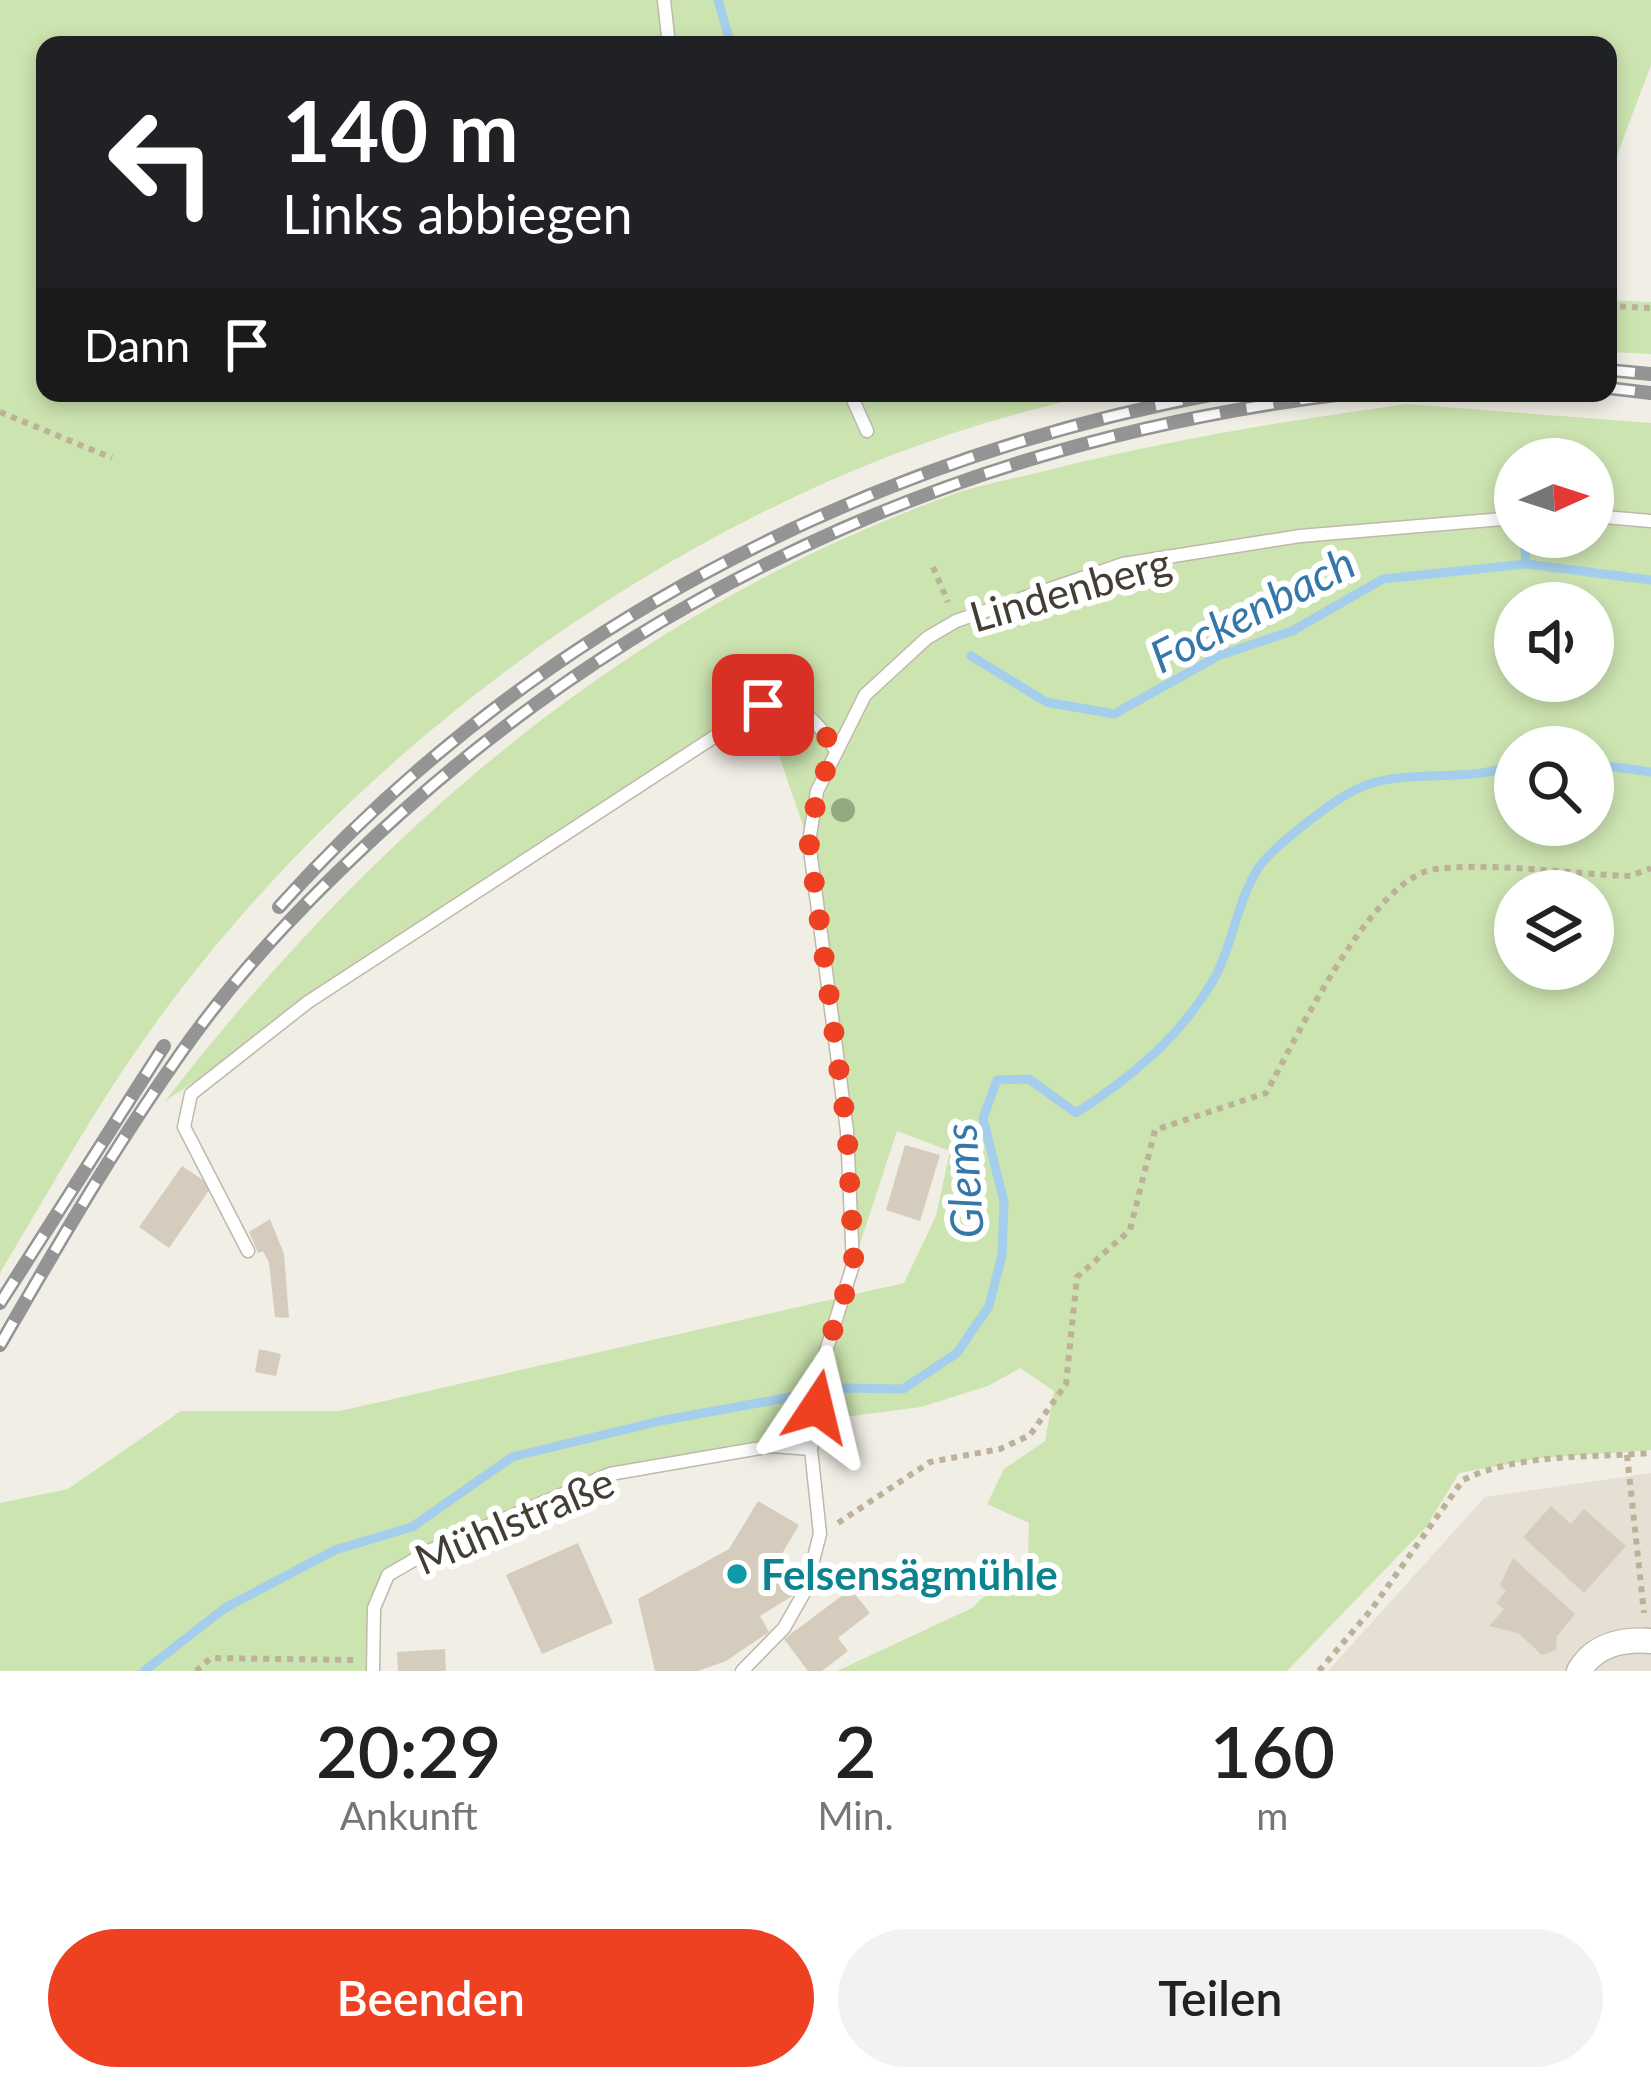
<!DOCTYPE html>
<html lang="de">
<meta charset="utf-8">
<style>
:root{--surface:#fff;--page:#f2f2f2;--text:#222;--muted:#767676;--accent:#ed4121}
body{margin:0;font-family:Lato,sans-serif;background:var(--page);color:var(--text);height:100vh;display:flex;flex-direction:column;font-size:45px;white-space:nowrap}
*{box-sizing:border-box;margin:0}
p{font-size:39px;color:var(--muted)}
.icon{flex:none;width:66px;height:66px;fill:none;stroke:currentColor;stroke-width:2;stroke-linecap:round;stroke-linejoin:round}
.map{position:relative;height:1671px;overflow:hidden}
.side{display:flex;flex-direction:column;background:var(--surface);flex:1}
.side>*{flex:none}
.guide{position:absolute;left:36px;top:36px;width:1581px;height:366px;border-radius:24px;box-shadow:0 6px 18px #0003;background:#202124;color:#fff;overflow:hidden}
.needle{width:78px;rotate:87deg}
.buttons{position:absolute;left:1494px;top:438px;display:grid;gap:24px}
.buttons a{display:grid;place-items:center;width:120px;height:120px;border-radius:50%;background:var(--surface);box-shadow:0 6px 18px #0003;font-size:60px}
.pin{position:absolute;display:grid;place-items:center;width:102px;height:102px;color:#fff;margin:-51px;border-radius:24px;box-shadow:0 6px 18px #0006}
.me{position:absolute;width:132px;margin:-66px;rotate:10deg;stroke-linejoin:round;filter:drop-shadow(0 0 9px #0008)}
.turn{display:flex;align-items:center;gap:42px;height:252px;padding:0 48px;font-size:54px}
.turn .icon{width:156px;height:156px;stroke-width:2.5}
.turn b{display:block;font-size:84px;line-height:102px}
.then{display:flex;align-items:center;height:114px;padding:0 48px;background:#0003;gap:24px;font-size:45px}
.eta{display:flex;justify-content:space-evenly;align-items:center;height:204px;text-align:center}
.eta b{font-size:72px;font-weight:600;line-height:84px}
.button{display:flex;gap:24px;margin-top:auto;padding:24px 48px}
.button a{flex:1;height:138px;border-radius:72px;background:var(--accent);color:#fff;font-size:48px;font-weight:600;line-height:138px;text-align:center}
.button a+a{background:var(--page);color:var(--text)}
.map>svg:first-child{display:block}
.residential{fill:#e5e0d3}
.green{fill:#cce4b0;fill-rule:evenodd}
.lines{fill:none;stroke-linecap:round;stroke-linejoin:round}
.stream{stroke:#a4ceeb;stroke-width:9}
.building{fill:#d5ccbe}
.lane-casing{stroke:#bfb8ab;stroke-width:15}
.street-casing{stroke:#bfb8ab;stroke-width:27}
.path{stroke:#bdb19a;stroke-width:6;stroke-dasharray:6 6;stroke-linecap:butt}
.lane{stroke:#fff;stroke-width:12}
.street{stroke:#fff;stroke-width:24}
.rail-casing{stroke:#949494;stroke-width:14}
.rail{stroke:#fff;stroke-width:9;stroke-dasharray:27;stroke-linecap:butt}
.tree{fill:#93a97f}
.route{stroke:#ed4121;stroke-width:21;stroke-dasharray:0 37.8}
.culture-dot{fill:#0f9aa8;stroke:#fff;stroke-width:4.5}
.labels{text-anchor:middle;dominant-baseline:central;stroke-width:12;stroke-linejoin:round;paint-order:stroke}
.street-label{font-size:42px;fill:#433e35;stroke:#fff}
.culture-label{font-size:42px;font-weight:bold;fill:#0d838f;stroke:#fff;text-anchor:start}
.water-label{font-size:45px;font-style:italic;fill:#3577a8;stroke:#fff}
</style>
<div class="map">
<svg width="1651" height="1671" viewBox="0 0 1651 1671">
<rect width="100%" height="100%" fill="#f1eee5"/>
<path class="residential" d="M1651,1473V1671H1328L1485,1497Z"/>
<path class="green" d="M0,0H1651V65L1608,179V45H45V393H1105C724,468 343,743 127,1064C82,1131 42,1203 0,1273Z
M1608,300L1651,302V354L1608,352Z
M1406,404L1651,423V1450L1541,1458L1459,1473L1426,1527L1287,1671H837L972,1608L1028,1555L1029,1523L987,1504L1004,1469L1045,1441L1054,1391L1020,1368L988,1386L921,1407L837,1418L772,1446L610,1474L387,1575L374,1608L373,1671H0V1503L68,1489L181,1411H340L904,1283L936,1216L950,1151L897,1131L853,1265L847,1131L809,843L762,706L165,1101C374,833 620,617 943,498C977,485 1014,479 1049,470C1167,440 1285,421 1406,404ZM1515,459H1593V537H1515ZM1515,603H1593V681H1515ZM1515,747H1593V825H1515ZM1515,891H1593V969H1515Z"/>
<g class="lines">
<path class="stream" d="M718,0L731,45
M1524,539L1526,564
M971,656L1046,702L1114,714L1218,656L1292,631L1383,579L1526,564L1651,580
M1593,764L1651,772
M144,1671L225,1608L335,1550L412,1527L512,1457L660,1421L840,1388L903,1389L957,1353L989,1306L1002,1255L1004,1202L983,1118L997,1080L1029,1079L1076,1113C1131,1078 1181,1036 1214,979C1233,945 1237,900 1259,867C1272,848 1323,809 1344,796C1396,762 1462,787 1515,764"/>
</g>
<path class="building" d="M905,1145L940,1155L920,1221L886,1210Z
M182,1166L212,1186L169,1248L139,1227Z
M270,1219L284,1254L289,1318L275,1317L269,1263L263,1251L258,1253L249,1232Z
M259,1349L281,1354L276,1376L255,1372Z
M758,1501L799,1525L780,1557L802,1590L760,1616L769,1632L726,1661L698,1671H655L638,1599L729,1549Z
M1551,1506L1571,1524L1584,1509L1626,1546L1584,1593L1523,1537Z
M578,1543L613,1623L542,1654L506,1575Z
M1513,1558L1575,1614L1557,1636L1556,1650L1542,1655L1518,1633L1489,1626L1504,1609L1496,1603L1506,1591L1500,1585Z
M851,1589L870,1613L838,1638L848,1651L822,1671H808L784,1639Z
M445,1649L446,1671H398L397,1652Z"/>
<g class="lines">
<g class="lane-casing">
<path id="lane" d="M664,0L669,45
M850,393L867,431
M1593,516L1651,521
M248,1251L184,1127L191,1094L308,1002L763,705C799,702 816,718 834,748
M373,1671L374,1608L388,1575L431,1550L610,1474L772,1446L811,1449
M742,1671L784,1628L805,1591L820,1534L811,1449L822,1364L853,1265L847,1131L809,842L817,791L865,695L927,638L956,621L1123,564L1300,536L1515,518"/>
</g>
<g class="street-casing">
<path id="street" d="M1579,1671C1595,1644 1622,1639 1651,1641"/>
</g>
<path class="path" d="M1608,306L1651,308
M0,412L112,458
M933,567L948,602
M1627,1455L1644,1613
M838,1523L930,1462L1000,1449L1030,1435L1066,1384L1077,1277L1130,1230L1155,1130L1266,1093C1295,1041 1373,875 1436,869C1498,862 1568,874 1631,876L1651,868
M196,1671L211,1658L355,1660
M1319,1671L1371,1610L1463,1480C1518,1453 1590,1458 1651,1453"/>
<use href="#lane" class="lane"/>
<use href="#street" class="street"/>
<g class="rail-casing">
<path id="rail" d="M1608,370L1651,374
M1608,388L1651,393
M279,907C524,634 860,459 1220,393
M0,1303L164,1046
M0,1345C56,1248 112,1151 176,1060C239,968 319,887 401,813C669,572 996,434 1353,393"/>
</g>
<use href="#rail" class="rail"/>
</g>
<circle class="tree" cx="843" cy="810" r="12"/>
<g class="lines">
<path class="route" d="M763,705C798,702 815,718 834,748L818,791L809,842L847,1131L854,1265L822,1364L817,1407"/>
</g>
<circle class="culture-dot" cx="737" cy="1574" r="12"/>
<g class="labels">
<g class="street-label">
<text transform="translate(1070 589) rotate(-16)">Lindenberg</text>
<text transform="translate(514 1520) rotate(-23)">Mühlstraße</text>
</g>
<g class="culture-label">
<text x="761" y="1574">Felsensägmühle</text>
</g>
<g class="water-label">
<text transform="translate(1252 609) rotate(-27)">Fockenbach</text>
<text transform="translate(963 1181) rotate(-94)">Glems</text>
</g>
</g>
</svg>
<div class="buttons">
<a><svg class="needle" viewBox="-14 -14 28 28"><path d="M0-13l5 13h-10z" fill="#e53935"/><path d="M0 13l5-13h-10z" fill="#767676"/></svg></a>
<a><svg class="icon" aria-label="sound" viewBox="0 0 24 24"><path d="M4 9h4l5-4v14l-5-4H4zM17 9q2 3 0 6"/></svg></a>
<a><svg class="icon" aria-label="search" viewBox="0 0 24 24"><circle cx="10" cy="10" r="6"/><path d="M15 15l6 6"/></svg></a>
<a><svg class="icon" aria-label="layers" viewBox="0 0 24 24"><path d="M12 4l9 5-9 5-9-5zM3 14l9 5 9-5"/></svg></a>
</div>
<div class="pin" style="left:763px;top:705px;background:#d93025"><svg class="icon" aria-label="arrive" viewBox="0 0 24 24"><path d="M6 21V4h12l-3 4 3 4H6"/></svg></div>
<svg class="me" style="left:817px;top:1407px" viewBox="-20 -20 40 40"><path d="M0-17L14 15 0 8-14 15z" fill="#ed4121" stroke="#fff" stroke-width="4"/></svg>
<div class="guide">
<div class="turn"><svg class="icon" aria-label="left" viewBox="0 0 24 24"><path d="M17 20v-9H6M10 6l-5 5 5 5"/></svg><div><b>140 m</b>Links abbiegen</div></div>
<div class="then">Dann<svg class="icon" aria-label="arrive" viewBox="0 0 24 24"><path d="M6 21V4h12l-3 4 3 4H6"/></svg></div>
</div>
</div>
<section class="side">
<div class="eta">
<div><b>20:29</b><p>Ankunft</p></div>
<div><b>2</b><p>Min.</p></div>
<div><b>160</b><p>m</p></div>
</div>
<div class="button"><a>Beenden</a><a>Teilen</a></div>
</section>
